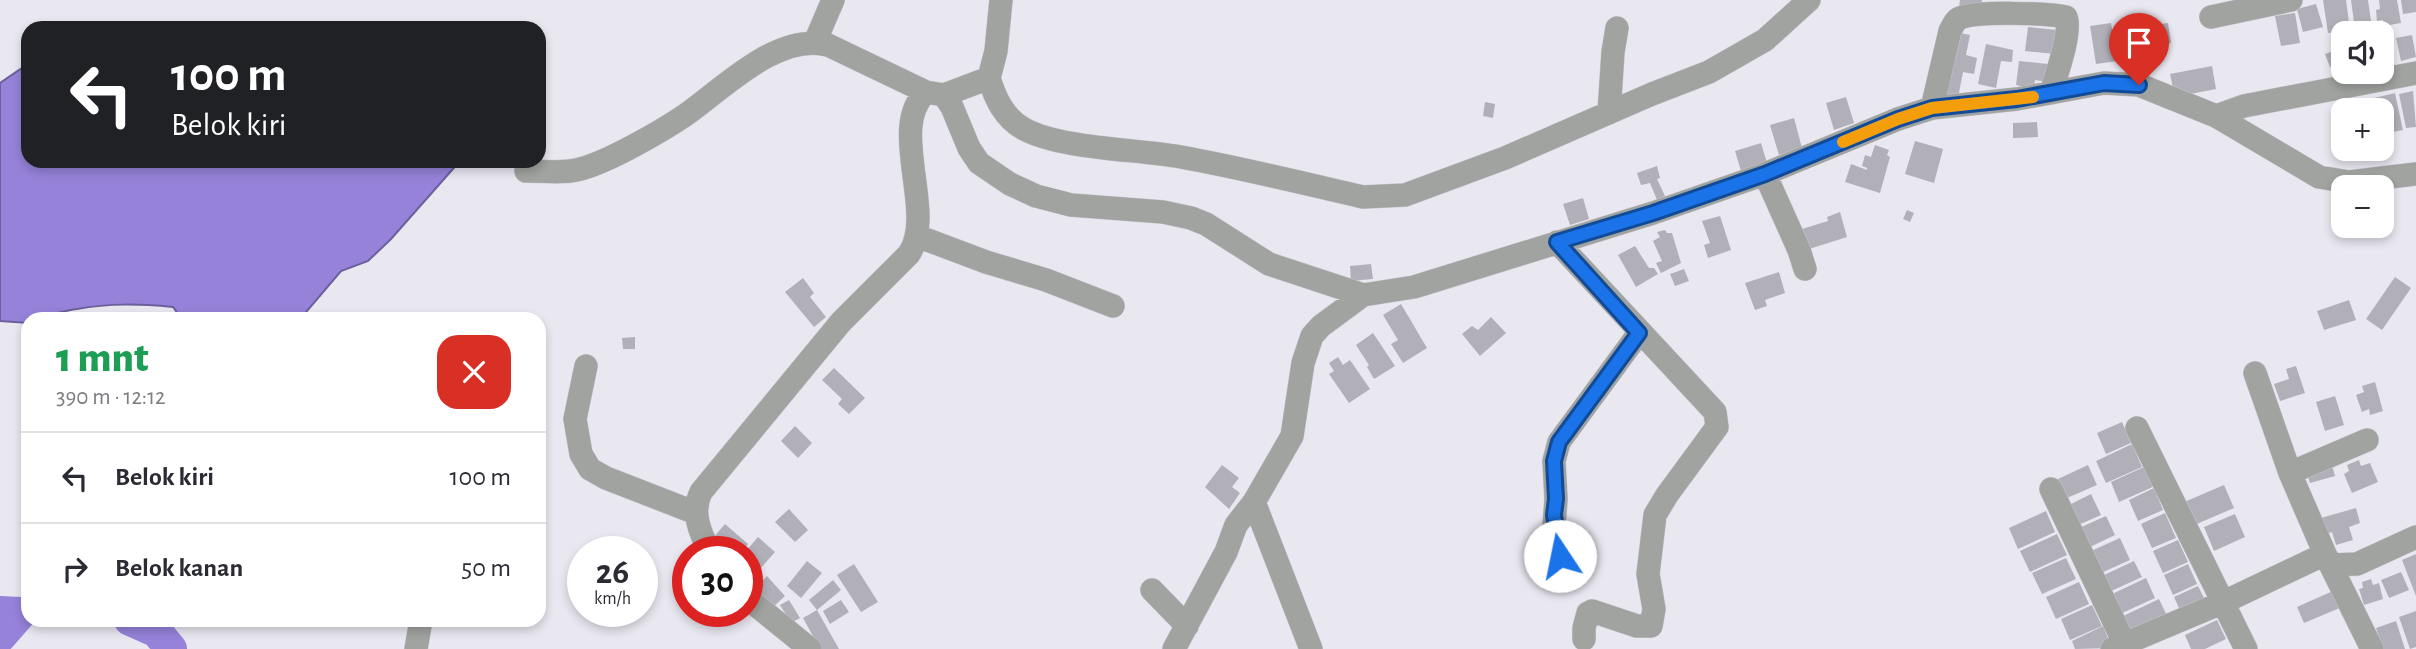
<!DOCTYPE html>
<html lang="id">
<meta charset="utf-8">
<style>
:root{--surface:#fff;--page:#f2f2f3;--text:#2b2b33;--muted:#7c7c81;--line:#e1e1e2}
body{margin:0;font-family:"Alegreya Sans",sans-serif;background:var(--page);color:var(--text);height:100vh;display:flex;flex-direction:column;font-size:26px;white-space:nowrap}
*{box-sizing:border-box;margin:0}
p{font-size:23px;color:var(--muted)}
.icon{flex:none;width:38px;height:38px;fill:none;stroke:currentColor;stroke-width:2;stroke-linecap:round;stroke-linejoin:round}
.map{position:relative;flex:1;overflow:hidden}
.details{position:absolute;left:21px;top:312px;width:525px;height:315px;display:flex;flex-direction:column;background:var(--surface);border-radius:21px;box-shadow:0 4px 10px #0003}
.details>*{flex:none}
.banner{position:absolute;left:21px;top:21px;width:525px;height:147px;border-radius:21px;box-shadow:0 4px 10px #0003;background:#202124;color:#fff;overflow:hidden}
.controls{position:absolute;left:2331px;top:21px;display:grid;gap:14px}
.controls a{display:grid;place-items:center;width:63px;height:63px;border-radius:14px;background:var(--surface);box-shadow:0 4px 10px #0003;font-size:35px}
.speed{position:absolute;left:567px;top:536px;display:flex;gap:14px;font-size:35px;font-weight:700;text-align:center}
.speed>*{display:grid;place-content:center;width:91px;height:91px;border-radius:50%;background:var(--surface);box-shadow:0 4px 10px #0003;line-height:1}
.speed small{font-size:18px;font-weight:400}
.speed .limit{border:10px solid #d22;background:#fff;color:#111}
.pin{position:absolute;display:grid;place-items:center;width:60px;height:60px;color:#fff;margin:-72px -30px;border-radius:50% 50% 50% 0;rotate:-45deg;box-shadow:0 0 7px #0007}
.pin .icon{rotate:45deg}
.me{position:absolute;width:77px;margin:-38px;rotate:349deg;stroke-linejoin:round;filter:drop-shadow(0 0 5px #0008)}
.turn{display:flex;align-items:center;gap:24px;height:147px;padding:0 35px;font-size:32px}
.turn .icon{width:91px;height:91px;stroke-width:2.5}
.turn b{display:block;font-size:49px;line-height:60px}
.round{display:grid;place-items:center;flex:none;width:74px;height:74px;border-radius:21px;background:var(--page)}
.headline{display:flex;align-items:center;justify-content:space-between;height:119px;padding:0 35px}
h1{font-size:42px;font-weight:800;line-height:52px;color:#1e9e55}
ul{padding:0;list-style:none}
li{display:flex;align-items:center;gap:21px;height:91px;padding:0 35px;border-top:2px solid var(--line)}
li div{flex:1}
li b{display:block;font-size:26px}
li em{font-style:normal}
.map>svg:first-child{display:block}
.water{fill:#9682d9;stroke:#6d5f9c;stroke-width:2}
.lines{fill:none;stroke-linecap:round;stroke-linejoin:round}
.river{stroke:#9682d9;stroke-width:32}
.building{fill:#b1b0b9}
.minor-casing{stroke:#c6c5cd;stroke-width:24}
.minor{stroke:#a0a3a0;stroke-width:23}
.route-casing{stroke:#114b97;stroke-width:18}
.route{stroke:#1a73e8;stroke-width:12}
.slow{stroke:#f59e0b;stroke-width:12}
</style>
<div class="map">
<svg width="2416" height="649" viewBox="0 0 2416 649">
<rect width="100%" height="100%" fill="#e9e8f1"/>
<path class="water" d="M28,64V161H460L391,239L368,261L341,271L301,318H181L173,307C140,304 110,303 77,309C60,311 45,318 28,318V323L0,321V83Z"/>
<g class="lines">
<path class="river" d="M0,612L21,613L0,637
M130,620L157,632L171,649"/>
</g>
<path class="building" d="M1960,0H1982L1981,11L1959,7Z
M2323,0H2346L2350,30L2328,33Z
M2351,0H2368L2372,28L2355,30Z
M2379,0H2397L2401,23L2384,26L2383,20L2377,21L2376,10L2380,9Z
M2401,0H2416V12L2403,14Z
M2316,4L2323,27L2303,32L2297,9Z
M2295,13L2300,43L2281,46L2275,16Z
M2111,23L2117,61L2096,64L2090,26Z
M2168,23L2171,43L2144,47L2141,27Z
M2028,27L2058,30L2055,54L2025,51Z
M2390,28L2393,41L2384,44L2390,65L2382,67V33L2373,32Z
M1951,31L1970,35L1966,55L1977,58L1974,74L1963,72L1957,103L1938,99Z
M2412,35L2416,57L2401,61L2396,38Z
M2343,38V68L2341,63L2330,67L2325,54L2339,49L2337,39Z
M1986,44L2013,50L2012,62L2001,61L1996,88L1978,84Z
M2019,61L2048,64L2047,82L2035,80L2034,89L2016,85Z
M2212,66L2216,89L2175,97L2170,74Z
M2413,91L2416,127L2406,128L2399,94Z
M2395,93L2403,130L2382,134V110H2372L2370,99Z
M1846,97L1854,123L1834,130L1826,103Z
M1485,102L1495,104L1493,118L1483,116Z
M1794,118L1802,148L1779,155L1770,125Z
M2037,122L2038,137L2013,138V123Z
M1915,141L1943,149L1934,183L1905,174Z
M1761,143L1767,163L1741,171L1735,151Z
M1875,145L1889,150L1887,155L1890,157L1880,193L1845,182L1851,164L1867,170V168L1862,166L1865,155L1871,157Z
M1657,166L1660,178L1657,179L1665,196L1657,200L1650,183L1641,185L1637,173Z
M1583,198L1589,219L1570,225L1563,204Z
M1907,210L1914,213L1910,222L1903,219Z
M1840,212L1847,237L1806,250L1802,229L1828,221L1827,217Z
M1720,216L1731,250L1708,258L1704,245L1710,243L1702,221Z
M1665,230L1667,233H1672L1681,263L1661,273L1656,263L1662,261L1653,241L1660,237L1657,232Z
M1635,246L1649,268H1654L1658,274L1636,287L1618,255Z
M1371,264L1373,279L1351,281L1350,266Z
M1684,269L1689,281L1675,286L1670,274Z
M1779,272L1785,293L1765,300L1767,306L1755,310L1745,283Z
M2395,277L2411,288L2382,330L2366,319Z
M803,278L814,293L810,297L826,317L814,327L785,292Z
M2349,300L2356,320L2324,330L2317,311Z
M1401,304L1427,348L1403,363L1391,344L1398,340L1383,315Z
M1491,317L1506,333L1480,356L1462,334L1472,326L1478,330Z
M1373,333L1395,366L1374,379L1367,367L1369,365L1356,345Z
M635,337V349H623L622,338Z
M1338,357L1343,365L1350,360L1370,389L1349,403L1329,374L1334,371L1329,363Z
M2296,366L2305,393L2280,401L2274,384L2289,379L2286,369Z
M834,368L865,398L849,414L838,404L842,399L822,380Z
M2375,382L2383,411L2370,415L2369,409L2362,412L2356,395L2364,392L2362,386Z
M2335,396L2344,425L2325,431L2316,402Z
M2122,422L2131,443L2106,454L2097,433Z
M795,426L812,443L798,458L781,441Z
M2132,444L2142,467L2106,483L2096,461Z
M2359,460L2361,466L2370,463L2378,482L2352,493L2344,474L2349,471L2347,465Z
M2331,462L2335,476L2310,483L2306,470Z
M1222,465L1239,478L1232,487L1240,493L1229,509L1205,487Z
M2088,465L2097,485L2067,498L2058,479Z
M2146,466L2155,486L2119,502L2111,482Z
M2224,485L2234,508L2192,526L2182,503Z
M2154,488L2163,510L2138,521L2129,500Z
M2091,494L2101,515L2076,526L2067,506Z
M2356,508L2360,523L2349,527L2353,540L2336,545L2332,532L2326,534L2321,518Z
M789,509L808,530L795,542L775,522Z
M2046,511L2055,532L2018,549L2009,528Z
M2165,513L2176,538L2152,548L2141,524Z
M2235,514L2245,537L2214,551L2204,527Z
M2106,516L2115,535L2088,548L2079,528Z
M725,524L748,544L742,551H726L712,539Z
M2057,534L2067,555L2030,572L2020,551Z
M758,537L775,552L753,577L747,572L746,551Z
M2120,538L2130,560L2101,573L2091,551Z
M2178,540L2188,562L2163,573L2153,551Z
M2416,554V596L2402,560Z
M2066,558L2076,579L2042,594L2032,573Z
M807,561L822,573L801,598L787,586Z
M2134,561L2142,577L2109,592L2102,576Z
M854,564L878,602L861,612L837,575Z
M2188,564L2197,584L2173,595L2164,575Z
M2401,572L2409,590L2389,598L2381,580Z
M767,576L785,596L771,609L753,590Z
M2146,578L2155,598L2118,615L2110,595Z
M2371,579L2373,585L2379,583L2383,599L2364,605L2359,589L2363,588L2362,582Z
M833,580L841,590L817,610L809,600Z
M2079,582L2089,604L2056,619L2046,597Z
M2198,586L2208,606L2183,617L2174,597Z
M2335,590L2342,607L2304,623L2297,607Z
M2159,599L2169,620L2129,639L2119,618Z
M789,600L800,618L791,623L780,605Z
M841,600L849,612L830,624L823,611Z
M2092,605L2102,626L2070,640L2061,619Z
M817,610L839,649H820L803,618Z
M2416,611V647L2410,649L2399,617Z
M2217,620L2226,639L2205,649H2191L2185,635Z
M2396,621L2405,649H2383L2376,628Z
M2103,626L2112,648L2075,649L2072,641Z"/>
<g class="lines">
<g class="minor-casing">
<path id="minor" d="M2211,17L2291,0
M815,42L833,0
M989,78C995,98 1004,118 1024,129C1061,149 1137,149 1181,157C1242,168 1302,183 1363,197L1405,195L1505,158L1652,94L1709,72L1765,40L1809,0
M944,95L989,78L996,51L1001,0
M1932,108L1950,31C1953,26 1955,20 1960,18C1977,11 2047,13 2066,17C2072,32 2056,76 2051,93
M1609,113L1613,52L1617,28
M2216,116L2244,106L2416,73
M526,171C545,171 566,174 584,168C611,160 660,132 684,116C723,89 777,32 828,45L926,92
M1765,174L1799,250L1805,269
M917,236L986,262L1046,280L1113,306
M1557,242L1715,412L1717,427L1667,495L1655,515L1648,574L1654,609L1651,626H1637L1592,611L1588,613L1584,628V639
M586,366L575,419L581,454L590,469L606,478L696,513
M2255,373L2290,473L2325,554L2372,649
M2137,428L2246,649
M2290,473L2367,440
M2051,489L2127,649
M709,551C700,532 691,512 701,492L841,322L909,254C937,212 887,128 926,92L944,95L952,107L969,148L979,163L1010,184L1036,196L1071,205L1163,212L1191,218L1206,224L1269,264L1363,295L1414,287L1653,213L1765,174L1898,119L1932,108L2017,99L2104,83L2139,85L2216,116L2319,177L2349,182L2416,174
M2331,565L2357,564L2416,537
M1552,580L1561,556L1554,526L1556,499L1554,461L1559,442L1639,333
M1152,590L1187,626
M747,598L810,649
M416,649L421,620
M1174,649L1226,552L1236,525L1254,502
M1311,649L1254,502L1292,436L1303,363L1312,336L1321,326L1363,295
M2112,649L2224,602L2325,554"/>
</g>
<use href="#minor" class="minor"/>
</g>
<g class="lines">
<g class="route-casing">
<path id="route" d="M1560,556L1554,515L1556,499L1554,461L1559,442L1639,333L1557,242L1653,213L1765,174L1898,119L1932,108L2017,99L2104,83L2139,85"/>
</g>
<use href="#route" class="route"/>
<path class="slow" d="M1843,142L1898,119L1932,108L2033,97"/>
</g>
</svg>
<div class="controls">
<a><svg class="icon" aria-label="sound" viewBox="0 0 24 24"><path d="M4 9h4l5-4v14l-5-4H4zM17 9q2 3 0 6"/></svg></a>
<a>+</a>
<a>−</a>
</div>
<div class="speed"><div>26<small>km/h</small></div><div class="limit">30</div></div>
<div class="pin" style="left:2139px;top:85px;background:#d93025"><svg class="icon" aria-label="arrive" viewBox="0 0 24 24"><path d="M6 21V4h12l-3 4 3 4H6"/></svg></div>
<svg class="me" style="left:1560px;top:556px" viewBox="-20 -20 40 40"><circle r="19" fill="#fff"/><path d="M0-13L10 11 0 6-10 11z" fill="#1a73e8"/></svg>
<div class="banner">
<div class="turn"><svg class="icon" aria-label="left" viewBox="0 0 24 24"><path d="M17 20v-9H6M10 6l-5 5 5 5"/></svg><div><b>100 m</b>Belok kiri</div></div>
</div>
<section class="details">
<div class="headline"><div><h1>1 mnt</h1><p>390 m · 12:12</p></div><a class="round" style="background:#d93025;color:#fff"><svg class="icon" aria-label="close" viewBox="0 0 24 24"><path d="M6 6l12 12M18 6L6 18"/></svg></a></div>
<ul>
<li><svg class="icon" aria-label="left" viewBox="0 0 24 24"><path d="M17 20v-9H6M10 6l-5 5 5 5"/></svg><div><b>Belok kiri</b></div><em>100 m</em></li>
<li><svg class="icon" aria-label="right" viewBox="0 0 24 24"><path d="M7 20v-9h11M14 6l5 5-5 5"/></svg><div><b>Belok kanan</b></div><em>50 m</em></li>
</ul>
</section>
</div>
